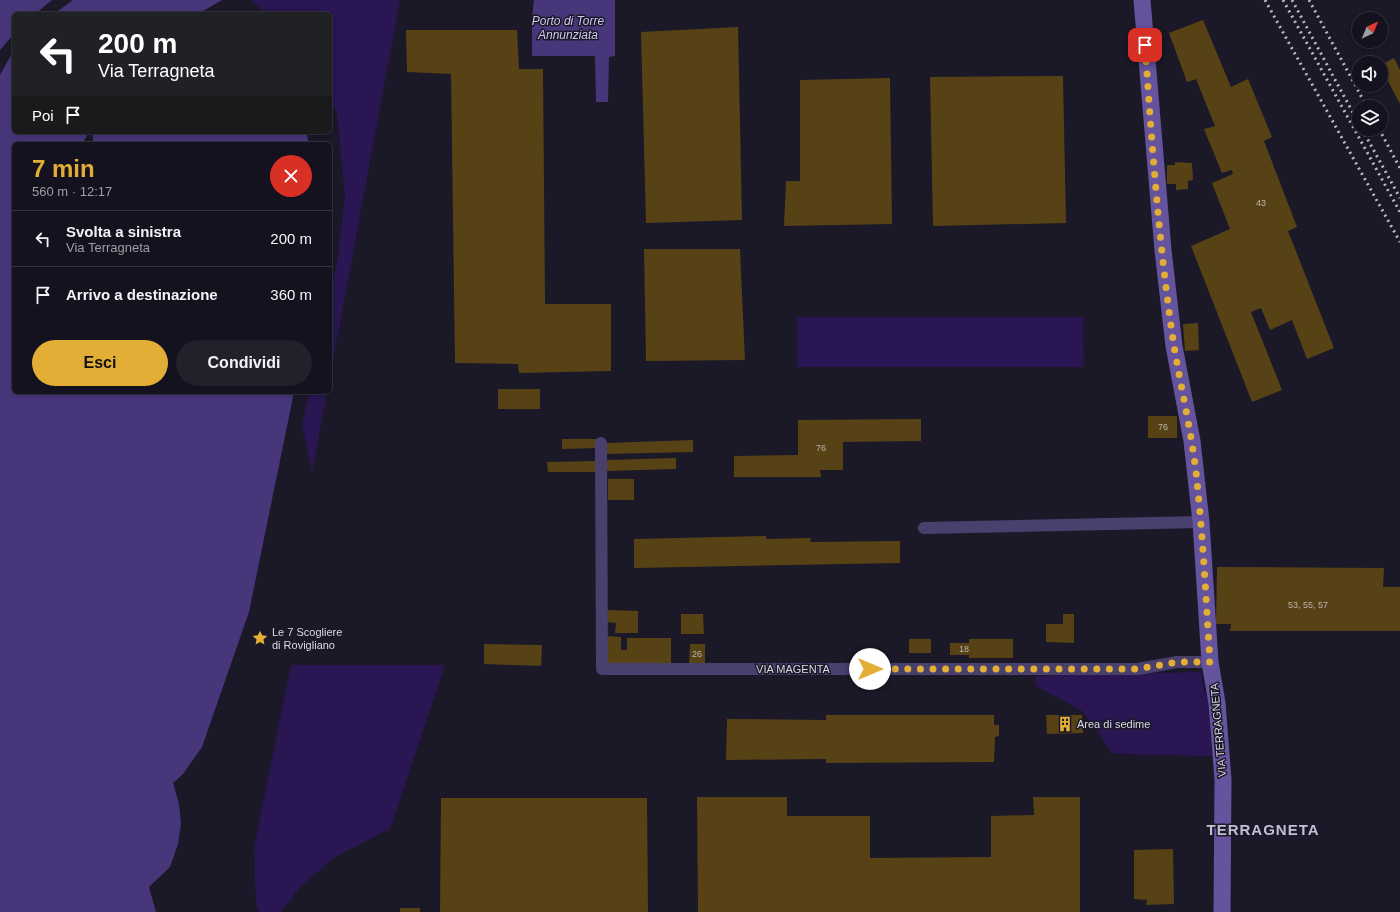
<!DOCTYPE html>
<html lang="it">
<meta charset="utf-8">
<style>
:root{--surface:#14121e;--page:#21202b;--text:#f1f3f6;--muted:#9d9ea4;--line:#33323c;--accent:#e3ae35}
body{margin:0;font-family:Arial,sans-serif;background:var(--page);color:var(--text);height:100vh;display:flex;flex-direction:column;font-size:15px;white-space:nowrap}
*{box-sizing:border-box;margin:0}
p{font-size:13px;color:var(--muted)}
.icon{flex:none;width:22px;height:22px;fill:none;stroke:currentColor;stroke-width:2;stroke-linecap:round;stroke-linejoin:round}
.map{position:relative;flex:1;overflow:hidden}
.details{position:absolute;left:12px;top:142px;width:320px;height:252px;display:flex;flex-direction:column;background:var(--surface);border-radius:6px;box-shadow:0 2px 6px #0003,0 0 0 1px var(--line)}
.details>*{flex:none}
.guide{position:absolute;left:12px;top:12px;width:320px;height:122px;border-radius:6px;box-shadow:0 2px 6px #0003,0 0 0 1px var(--line);background:#202124;color:#fff;overflow:hidden}
.needle{width:26px;rotate:44deg}
.tools{position:absolute;left:1352px;top:12px;display:grid;gap:8px}
.tools a{display:grid;place-items:center;width:36px;height:36px;border-radius:50%;background:var(--surface);box-shadow:0 2px 6px #0003,0 0 0 1px var(--line);font-size:20px}
.pin{position:absolute;display:grid;place-items:center;width:34px;height:34px;color:#fff;margin:-17px;border-radius:8px;box-shadow:0 2px 6px #0006}
.me{position:absolute;width:44px;margin:-22px;rotate:90deg;stroke-linejoin:round;filter:drop-shadow(0 0 3px #0008)}
.turn{display:flex;align-items:center;gap:14px;height:84px;padding:0 20px;font-size:18px}
.turn .icon{width:52px;height:52px;stroke-width:2.5}
.turn b{display:block;font-size:28px;line-height:34px}
.then{display:flex;align-items:center;height:38px;padding:0 20px;background:#0003;gap:8px;font-size:15px}
.round{display:grid;place-items:center;flex:none;width:42px;height:42px;border-radius:21px;background:var(--page)}
.head{display:flex;align-items:center;justify-content:space-between;height:68px;padding:0 20px}
h1{font-size:24px;font-weight:700;line-height:30px;color:var(--accent)}
.button{display:flex;gap:8px;margin-top:auto;padding:8px 20px}
.button a{flex:1;height:46px;border-radius:24px;background:var(--accent);color:#111;font-size:16px;font-weight:700;line-height:46px;text-align:center}
.button a+a{background:var(--page);color:var(--text)}
ul{padding:0;list-style:none}
li{display:flex;align-items:center;gap:12px;height:56px;padding:0 20px;border-top:1px solid var(--line)}
li div{flex:1}
li b{display:block;font-size:15px}
li em{font-style:normal}
.map>svg:first-child{display:block}
.green{fill:#291652}
.water{fill:#48367b}
.building{fill:#574215}
.lines{fill:none;stroke-linecap:round;stroke-linejoin:round}
.street{stroke:#4a406e;stroke-width:12}
.secondary{stroke:#65539e;stroke-width:17}
.rail{stroke:#bcb9c6;stroke-width:3;stroke-dasharray:2 4;stroke-linecap:butt}
.route{stroke:#e3ae35;stroke-width:7;stroke-dasharray:0 12.6}
.labels{text-anchor:middle;dominant-baseline:central;stroke-width:3;stroke-linejoin:round;paint-order:stroke}
.number-label{font-size:9px;fill:#bab3b1}
.poi-label{font-size:11px;fill:#dbd9e5;stroke:#1b1828;text-anchor:start}
.street-label{font-size:11px;fill:#dbd9e5;stroke:#1b1828}
.water-label{font-size:12px;font-style:italic;fill:#cfc8f1;stroke:#1b1828}
.district-label{font-size:15px;font-weight:bold;letter-spacing:1px;fill:#c2bed4;stroke:#1b1828}
</style>
<div class="map">
<svg width="1400" height="912" viewBox="0 0 1400 912">
<rect width="100%" height="100%" fill="#1b1828"/>
<path class="green" d="M250,0H400L330,377V293L338,257L345,196L337,115L330,97V14H267Z
M797,317H1083L1084,367H797Z
M309,392H327L312,473L302,425Z
M291,665H445L390,829L335,857L301,886L281,912H259L256,903L254,848Z
M1201,672L1204,692L1208,697L1212,756L1149,755L1111,753L1100,734L1082,711L1036,686V676Z"/>
<path class="water" d="M0,0H52L35,14H14V34L0,50Z
M73,0H222L198,14H54Z
M534,0H615V56L609,57L608,102H596L595,56H532V18Z
M14,52V132H89L82,144H14V392H294L249,612L202,747L183,774L173,783L179,804L181,824L178,844L170,867L149,887L156,912H0V75L10,57Z
M95,132H306L309,144H93V135Z"/>
<path class="building" d="M1203,20L1231,87L1248,79L1272,137L1264,141L1297,227L1288,231L1334,348L1307,359L1292,320L1270,330L1261,308L1251,312L1282,390L1252,402L1191,246L1230,229L1212,183L1233,174L1232,170L1222,173L1204,129L1215,126L1196,79L1187,82L1169,33Z
M738,27L742,220L646,223L641,32Z
M406,30H517L519,69H543L545,304H611V371L519,373L518,364L455,363L451,74L407,72Z
M1394,58L1400,70V104L1381,68V65Z
M1063,76L1066,223L933,226L930,77Z
M890,78L892,224L784,226L786,181H800V80Z
M1175,162L1192,163L1193,180L1188,181V189L1176,190V184H1167V165H1175Z
M644,249H740L745,360L646,361Z
M1198,323L1199,350L1185,351L1183,324Z
M498,389H540V409H498Z
M1148,416H1177V438H1148Z
M921,419V441L843,442V470H820L821,477H734V456L798,455V420Z
M562,439H597V448L562,449Z
M693,440V452L606,454V443Z
M676,458V469L606,471V460Z
M596,461L597,472H548L547,462Z
M608,479H634V500H608Z
M766,536V539L811,538L810,542L900,541V563L634,568V539Z
M1217,567L1384,568L1383,587H1400V631H1230L1231,624H1216Z
M607,610L638,611V633H615L616,623L607,622Z
M681,614H703L704,634H681Z
M1063,614H1074V643L1046,642V624H1063Z
M607,636L621,637V650H627V638H671V665H606Z
M909,639H931V653H909Z
M969,639H1013V658H969V655H950V643H969Z
M484,644L542,645L541,666L484,664Z
M690,644H705V665H689Z
M826,715H994V725H999V736L995,737L994,762L826,763V759L726,760L727,719L826,720Z
M1046,715H1082L1083,733L1047,734Z
M697,797H787V816H870V858L991,857V816L1034,815L1033,797H1080V912H698Z
M441,798H647L648,912H440Z
M1173,849L1174,904L1146,905L1147,900L1134,899V850Z
M400,908H420V912H400Z"/>
<g class="lines">
<path class="street" d="M601,443L602,669H1138L1177,662H1210
M924,528L1201,522"/>
<path class="secondary" d="M1142,0L1163,250L1174,346L1192,441L1201,522L1210,662L1217,703L1223,780L1222,912"/>
<path class="rail" d="M1265,0L1400,242
M1283,0L1400,212
M1292,0L1359,124
M1309,0L1367,107
M1362,129L1400,198
M1379,129L1400,168"/>
</g>
<g class="lines">
<path class="route" d="M870,669H1138L1177,662H1210C1206,599 1203,536 1196,472C1191,430 1181,388 1174,346C1159,247 1152,145 1145,45"/>
</g>
<defs>
<g id="sight-bare" transform="scale(1.2)"><path d="M0-6L1.8-2.2L6-1.7L2.9 1.2L3.7 5.4L0 3.3L-3.7 5.4L-2.9 1.2L-6-1.7L-1.8-2.2Z" fill="#e3ae35" stroke="#1b1828" stroke-width="2.5" paint-order="stroke"/></g>
<g id="building-bare" transform="scale(1.2)"><path d="M-4-6H4V6H1V3H-1V6H-4ZM-2.5-4.3h1.7v1.8h-1.7ZM.8-4.3h1.7v1.8H.8ZM-2.5-1h1.7V.8h-1.7ZM.8-1h1.7V.8H.8Z" fill="#e3ae35" stroke="#1b1828" stroke-width="2.5" paint-order="stroke"/></g>
</defs>
<g fill-rule="evenodd">
<use href="#sight-bare" x="260" y="638"/>
<use href="#building-bare" x="1065" y="724"/>
</g>
<g class="labels">
<g class="number-label">
<text x="1261" y="203">43</text>
<text x="1163" y="427">76</text>
<text x="821" y="448">76</text>
<text x="1308" y="605">53, 55, 57</text>
<text x="964" y="649">18</text>
<text x="697" y="654">26</text>
</g>
<g class="poi-label">
<text x="272" y="632">Le 7 Scogliere<tspan x="272" dy="13">di Rovigliano</tspan></text>
<text x="1077" y="724">Area di sedime</text>
</g>
<g class="street-label">
<text x="793" y="669">VIA MAGENTA</text>
<text transform="translate(1218 730) rotate(-95)">VIA TERRAGNETA</text>
</g>
<g class="water-label">
<text x="568" y="21">Porto di Torre<tspan x="568" dy="14">Annunziata</tspan></text>
</g>
<g class="district-label">
<text x="1263" y="829">TERRAGNETA</text>
</g>
</g>
</svg>
<div class="tools">
<a><svg class="needle" viewBox="-14 -14 28 28"><path d="M0-13l5 13h-10z" fill="#e53935"/><path d="M0 13l5-13h-10z" fill="#9d9ea4"/></svg></a>
<a><svg class="icon" aria-label="sound" viewBox="0 0 24 24"><path d="M4 9h4l5-4v14l-5-4H4zM17 9q2 3 0 6"/></svg></a>
<a><svg class="icon" aria-label="layers" viewBox="0 0 24 24"><path d="M12 4l9 5-9 5-9-5zM3 14l9 5 9-5"/></svg></a>
</div>
<div class="pin" style="left:1145px;top:45px;background:#d93025"><svg class="icon" aria-label="arrive" viewBox="0 0 24 24"><path d="M6 21V4h12l-3 4 3 4H6"/></svg></div>
<svg class="me" style="left:870px;top:669px" viewBox="-20 -20 40 40"><circle r="19" fill="#fff"/><path d="M0-13L10 11 0 6-10 11z" fill="#e3ae35"/></svg>
<div class="guide">
<div class="turn"><svg class="icon" aria-label="left" viewBox="0 0 24 24"><path d="M17 20v-9H6M10 6l-5 5 5 5"/></svg><div><b>200 m</b>Via Terragneta</div></div>
<div class="then">Poi<svg class="icon" aria-label="arrive" viewBox="0 0 24 24"><path d="M6 21V4h12l-3 4 3 4H6"/></svg></div>
</div>
<section class="details">
<div class="head"><div><h1>7 min</h1><p>560 m · 12:17</p></div><a class="round" style="background:#d93025;color:#fff"><svg class="icon" aria-label="close" viewBox="0 0 24 24"><path d="M6 6l12 12M18 6L6 18"/></svg></a></div>
<ul>
<li><svg class="icon" aria-label="left" viewBox="0 0 24 24"><path d="M17 20v-9H6M10 6l-5 5 5 5"/></svg><div><b>Svolta a sinistra</b><p>Via Terragneta</p></div><em>200 m</em></li>
<li><svg class="icon" aria-label="arrive" viewBox="0 0 24 24"><path d="M6 21V4h12l-3 4 3 4H6"/></svg><div><b>Arrivo a destinazione</b></div><em>360 m</em></li>
</ul>
<div class="button"><a>Esci</a><a>Condividi</a></div>
</section>
</div>
